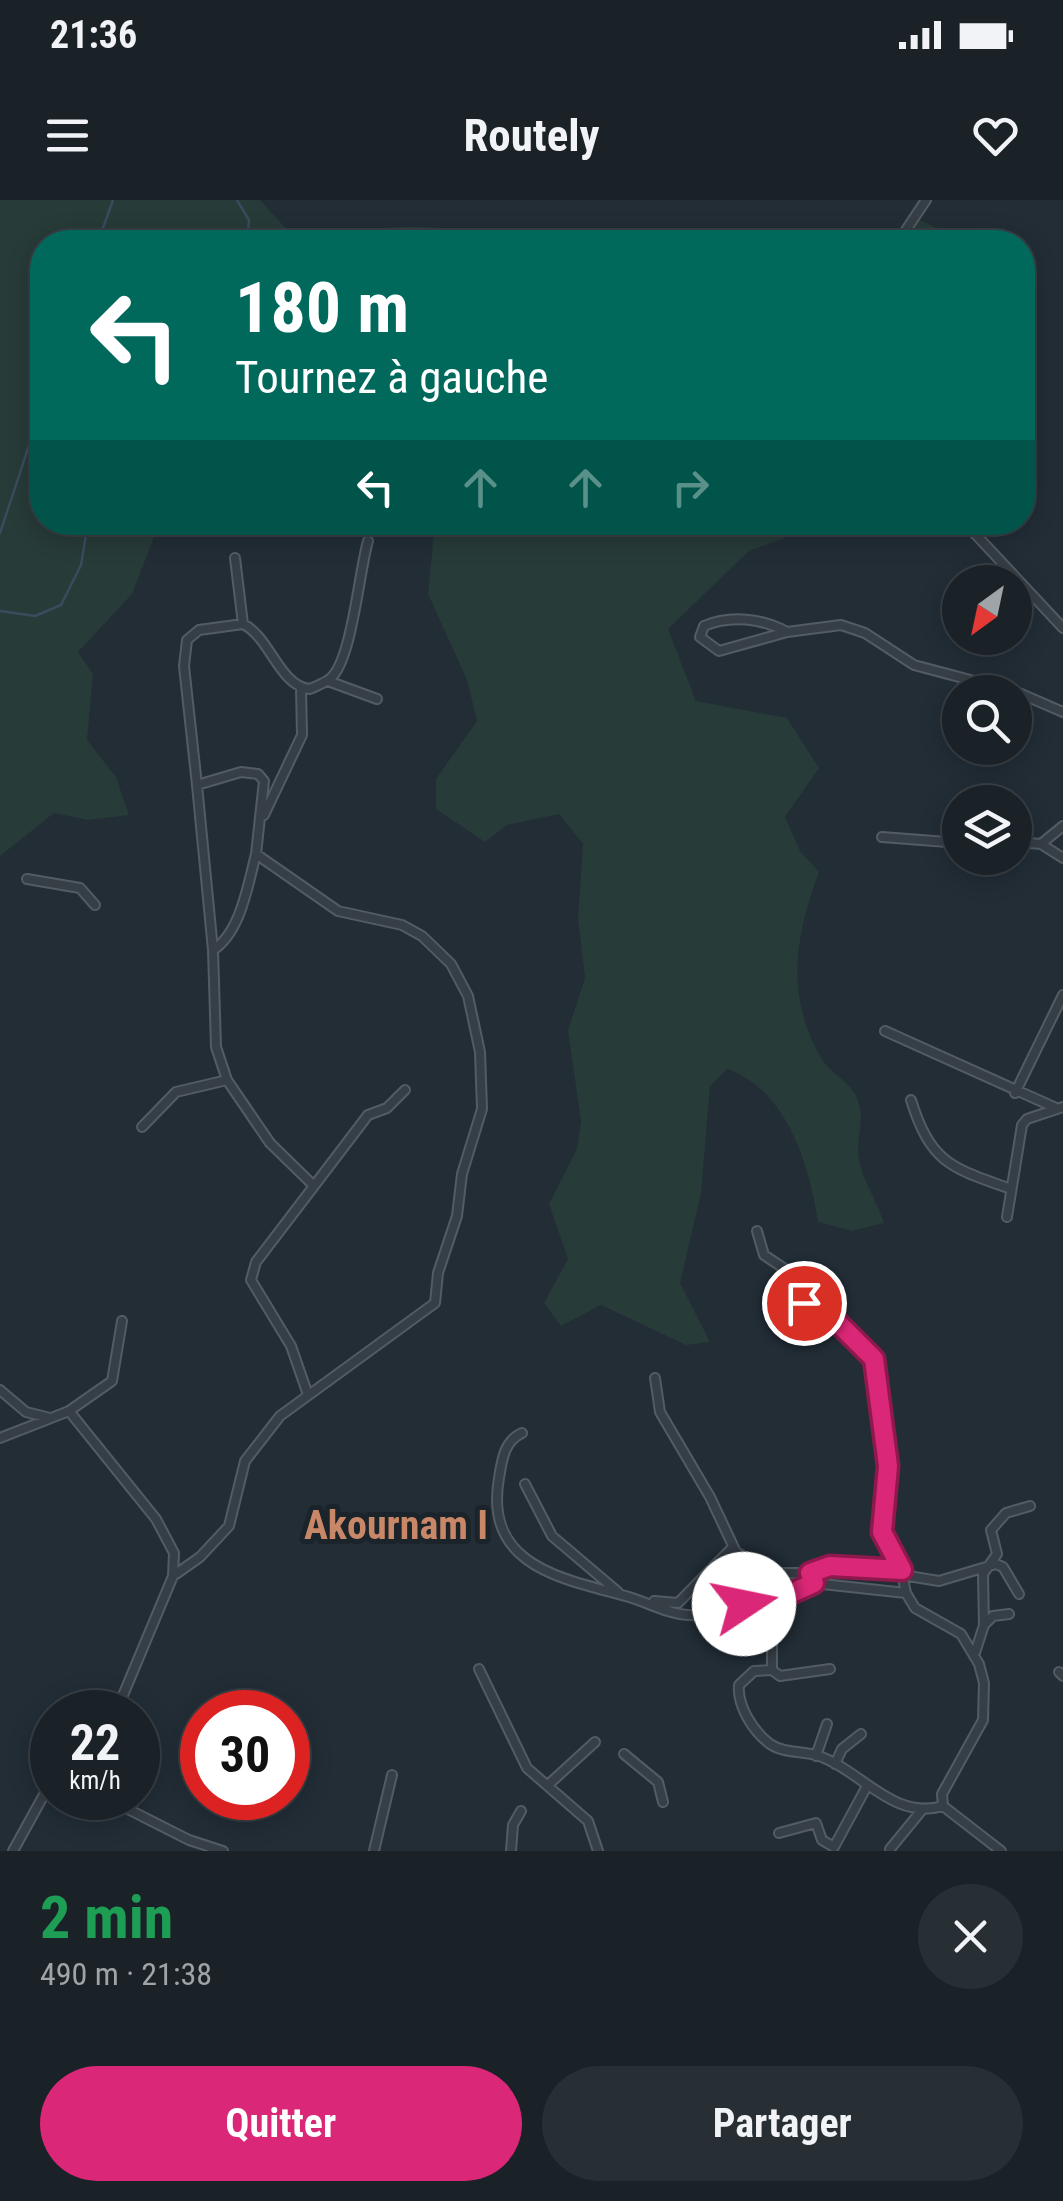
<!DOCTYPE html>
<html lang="fr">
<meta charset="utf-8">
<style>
:root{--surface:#1a2228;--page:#272f34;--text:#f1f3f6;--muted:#9fa4a8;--line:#383f45;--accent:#db2777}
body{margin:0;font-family:"Roboto Condensed",sans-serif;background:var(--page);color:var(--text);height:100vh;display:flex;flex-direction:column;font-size:38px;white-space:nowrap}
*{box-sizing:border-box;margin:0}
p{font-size:32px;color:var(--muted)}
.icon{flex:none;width:55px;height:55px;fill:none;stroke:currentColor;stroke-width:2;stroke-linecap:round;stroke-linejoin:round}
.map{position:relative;height:1651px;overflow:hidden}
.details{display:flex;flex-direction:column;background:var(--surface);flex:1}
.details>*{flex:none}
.hud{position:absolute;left:30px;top:30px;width:1005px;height:305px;border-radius:40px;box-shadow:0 5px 25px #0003,0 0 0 2px var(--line);background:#00695c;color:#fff;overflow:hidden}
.needle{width:65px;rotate:213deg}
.tools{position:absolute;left:942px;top:365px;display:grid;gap:20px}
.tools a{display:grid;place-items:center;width:90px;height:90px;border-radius:50%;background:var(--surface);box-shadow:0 5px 25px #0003,0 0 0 2px var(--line);font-size:50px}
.speed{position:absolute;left:30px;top:1490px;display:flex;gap:20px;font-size:50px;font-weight:700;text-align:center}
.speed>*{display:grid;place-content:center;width:130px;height:130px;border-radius:50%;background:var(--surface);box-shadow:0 5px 25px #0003,0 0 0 2px var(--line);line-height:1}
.speed small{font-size:25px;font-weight:400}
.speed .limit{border:15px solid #d22;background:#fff;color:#111}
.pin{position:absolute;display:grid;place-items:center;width:85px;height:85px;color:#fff;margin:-42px;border:5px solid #fff;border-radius:50%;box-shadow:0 2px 10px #0007}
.me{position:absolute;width:110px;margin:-55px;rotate:79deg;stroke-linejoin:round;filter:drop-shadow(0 0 8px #0008)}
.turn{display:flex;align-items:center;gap:35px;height:210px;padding:0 40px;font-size:45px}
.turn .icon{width:130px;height:130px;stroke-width:2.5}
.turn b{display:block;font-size:70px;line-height:85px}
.lanes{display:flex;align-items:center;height:95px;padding:0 40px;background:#0003;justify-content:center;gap:50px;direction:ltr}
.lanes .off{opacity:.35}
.round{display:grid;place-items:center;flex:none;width:105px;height:105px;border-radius:52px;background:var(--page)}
.headline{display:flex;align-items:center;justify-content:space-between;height:170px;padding:0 40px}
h1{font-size:60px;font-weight:700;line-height:75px;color:#1e9e55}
.button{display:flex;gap:20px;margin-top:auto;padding:20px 40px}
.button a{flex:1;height:115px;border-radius:60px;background:var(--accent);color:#fff;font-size:40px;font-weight:700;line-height:115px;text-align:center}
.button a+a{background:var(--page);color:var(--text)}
.status{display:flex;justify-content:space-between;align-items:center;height:70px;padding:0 50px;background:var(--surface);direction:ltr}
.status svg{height:28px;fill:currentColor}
header{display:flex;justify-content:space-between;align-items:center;height:130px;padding:0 40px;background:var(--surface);font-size:45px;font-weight:700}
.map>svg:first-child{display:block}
.green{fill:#273b39}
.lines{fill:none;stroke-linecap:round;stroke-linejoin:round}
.stream{stroke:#394c5e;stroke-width:2.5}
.minor-casing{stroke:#535c64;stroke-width:12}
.minor{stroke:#363e46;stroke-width:8}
.route-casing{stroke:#8e194d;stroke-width:25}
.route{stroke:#db2777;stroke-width:18}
.labels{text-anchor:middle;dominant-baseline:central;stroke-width:10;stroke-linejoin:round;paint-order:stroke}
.quarter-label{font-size:40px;font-weight:bold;fill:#c88766;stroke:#1b232b}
</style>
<div class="status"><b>21:36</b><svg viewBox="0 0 49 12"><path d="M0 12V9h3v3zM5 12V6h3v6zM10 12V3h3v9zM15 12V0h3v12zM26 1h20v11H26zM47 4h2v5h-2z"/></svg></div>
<header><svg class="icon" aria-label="menu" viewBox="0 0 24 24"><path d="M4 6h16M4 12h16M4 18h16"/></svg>Routely<svg class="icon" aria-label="heart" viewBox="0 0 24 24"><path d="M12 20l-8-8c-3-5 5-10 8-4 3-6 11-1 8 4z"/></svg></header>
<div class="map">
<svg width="1063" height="1651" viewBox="0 0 1063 1651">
<rect width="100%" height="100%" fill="#222d36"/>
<path class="green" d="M0,0H260L290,33C329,36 361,29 400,27C439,25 479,33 517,42H42V322L226,323L158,327L132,394L78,452L93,474L87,540L116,577L129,615L88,620L54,613L0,656Z
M919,20L969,42H905Z
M435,323H824L749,351L668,429L696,501L787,518L819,568L785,617L800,651L819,672C795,737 785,794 821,858C830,873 851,882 857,898C865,917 858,933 858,951C859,976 877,1000 884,1023L852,1031L818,1022C809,964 787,890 727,869L710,886L701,994L680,1083L710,1142L686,1145L601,1105L561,1126L544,1103L568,1059L549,1004L577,949L581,921L568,830L585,778L578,719L583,644L559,614L507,625L485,642L436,609V579L477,521L467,480L428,394Z"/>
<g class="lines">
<path class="stream" d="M237,0L249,20L247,42
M98,42L113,0
M0,333L42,206
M0,411L35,416L61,405L81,365L88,322"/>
<g class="minor-casing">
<path id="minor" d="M898,42L926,0
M964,322L1063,428
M235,358L243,424
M787,432C762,418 730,415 704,426L700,437L719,451L787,432L841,425L865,433L914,465L1019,493L1063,512
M328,481L377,499
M197,585L213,750L216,847L227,880L270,943L314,986L256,1062L251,1080L291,1146L307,1192
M264,615L302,535L301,489
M882,637L960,643
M1015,642L1041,644L1063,658
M1041,644L1063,626
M27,679L80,688L95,705
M213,750C241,732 248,684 256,654
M885,831L1056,908
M1015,893L1063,795
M911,900C931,964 952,968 1011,989
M142,927L176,892L227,880
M314,986L368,915L387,908L405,890
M1007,1017L1022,925L1027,919L1063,907
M757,1031L764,1055L785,1069L804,1103L829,1114L870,1151L880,1178L888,1266L880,1314L883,1339L900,1364L906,1393L915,1408L961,1434L979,1464L984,1483L983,1520L942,1594L943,1606
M655,1178L660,1212L710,1297L736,1352L771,1373H810L813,1383L906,1393
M0,1190L26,1212L50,1218
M522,1233C504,1241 502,1260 499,1278C483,1368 566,1379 629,1397C649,1403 668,1414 688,1415C722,1417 783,1397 813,1383
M0,1238L69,1211
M525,1284L552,1336L618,1392
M810,1373L829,1366L902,1370
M902,1375L939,1381L996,1364L1003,1367L1019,1394
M173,1376L200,1357L229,1326L245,1261L280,1216L435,1103L438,1073L457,1016L462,974L482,909L480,852L468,796L451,764L422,736L402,725L338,711L256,654L264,581L258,574L241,572L197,585L184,466L187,440L199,430L243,424C270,437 280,487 310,489C316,486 325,483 331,478C352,459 359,372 368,341
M654,1401L678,1403L733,1347
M772,1402V1470L780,1476L830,1469
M745,1403L747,1357
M984,1425L993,1416L1009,1414
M975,1453L984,1425L983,1374L997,1354L991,1330L1006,1313L1030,1306
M479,1469L527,1568L588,1621L598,1651
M772,1470L754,1471L739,1485C737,1506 753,1531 770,1544C783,1553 801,1551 816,1555C861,1569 892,1621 943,1606L1001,1651
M1059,1472L1063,1476
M116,1512L173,1376L174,1353L156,1319L69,1211L112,1181L122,1121
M624,1554L658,1582L663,1602
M816,1556L827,1524
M835,1564L842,1549L861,1534
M549,1584L595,1542
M106,1598L189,1640L223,1651
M779,1633L816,1623L822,1640L834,1647L867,1586
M890,1649L922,1610
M13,1651L52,1580
M374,1651L392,1575
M511,1651L513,1625L521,1611"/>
</g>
<use href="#minor" class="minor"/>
</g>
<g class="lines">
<g class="route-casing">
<path id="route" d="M744,1404L772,1402L814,1383L810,1373L830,1366L902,1370L882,1332L888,1266L874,1159L829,1114L804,1103"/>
</g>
<use href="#route" class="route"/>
</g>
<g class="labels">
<g class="quarter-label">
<text x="396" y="1325">Akournam I</text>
</g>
</g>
</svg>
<div class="tools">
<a><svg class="needle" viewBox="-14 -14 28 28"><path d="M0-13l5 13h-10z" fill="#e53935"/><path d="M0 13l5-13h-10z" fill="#9fa4a8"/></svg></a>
<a><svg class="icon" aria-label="search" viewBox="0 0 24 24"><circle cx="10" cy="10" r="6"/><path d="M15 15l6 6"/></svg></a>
<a><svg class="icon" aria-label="layers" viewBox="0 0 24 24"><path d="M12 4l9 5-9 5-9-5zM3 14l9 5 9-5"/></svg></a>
</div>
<div class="speed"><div>22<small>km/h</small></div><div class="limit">30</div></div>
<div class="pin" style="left:804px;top:1103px;background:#d93025"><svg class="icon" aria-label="arrive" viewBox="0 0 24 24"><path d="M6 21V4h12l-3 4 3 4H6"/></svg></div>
<svg class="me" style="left:744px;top:1404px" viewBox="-20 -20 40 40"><circle r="19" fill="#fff"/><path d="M0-13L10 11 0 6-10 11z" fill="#db2777"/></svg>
<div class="hud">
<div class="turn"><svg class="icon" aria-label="left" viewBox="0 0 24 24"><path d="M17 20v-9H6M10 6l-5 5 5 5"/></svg><div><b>180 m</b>Tournez à gauche</div></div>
<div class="lanes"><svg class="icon" aria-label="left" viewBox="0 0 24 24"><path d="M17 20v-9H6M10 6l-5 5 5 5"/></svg><svg class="icon off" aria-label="ahead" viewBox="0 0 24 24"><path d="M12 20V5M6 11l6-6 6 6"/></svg><svg class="icon off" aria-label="ahead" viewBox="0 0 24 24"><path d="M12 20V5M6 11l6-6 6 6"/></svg><svg class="icon off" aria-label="right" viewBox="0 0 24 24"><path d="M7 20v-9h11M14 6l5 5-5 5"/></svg></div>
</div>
</div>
<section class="details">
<div class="headline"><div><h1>2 min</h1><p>490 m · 21:38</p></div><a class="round"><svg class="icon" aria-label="close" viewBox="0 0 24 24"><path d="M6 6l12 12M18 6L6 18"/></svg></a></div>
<div class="button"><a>Quitter</a><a>Partager</a></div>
</section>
